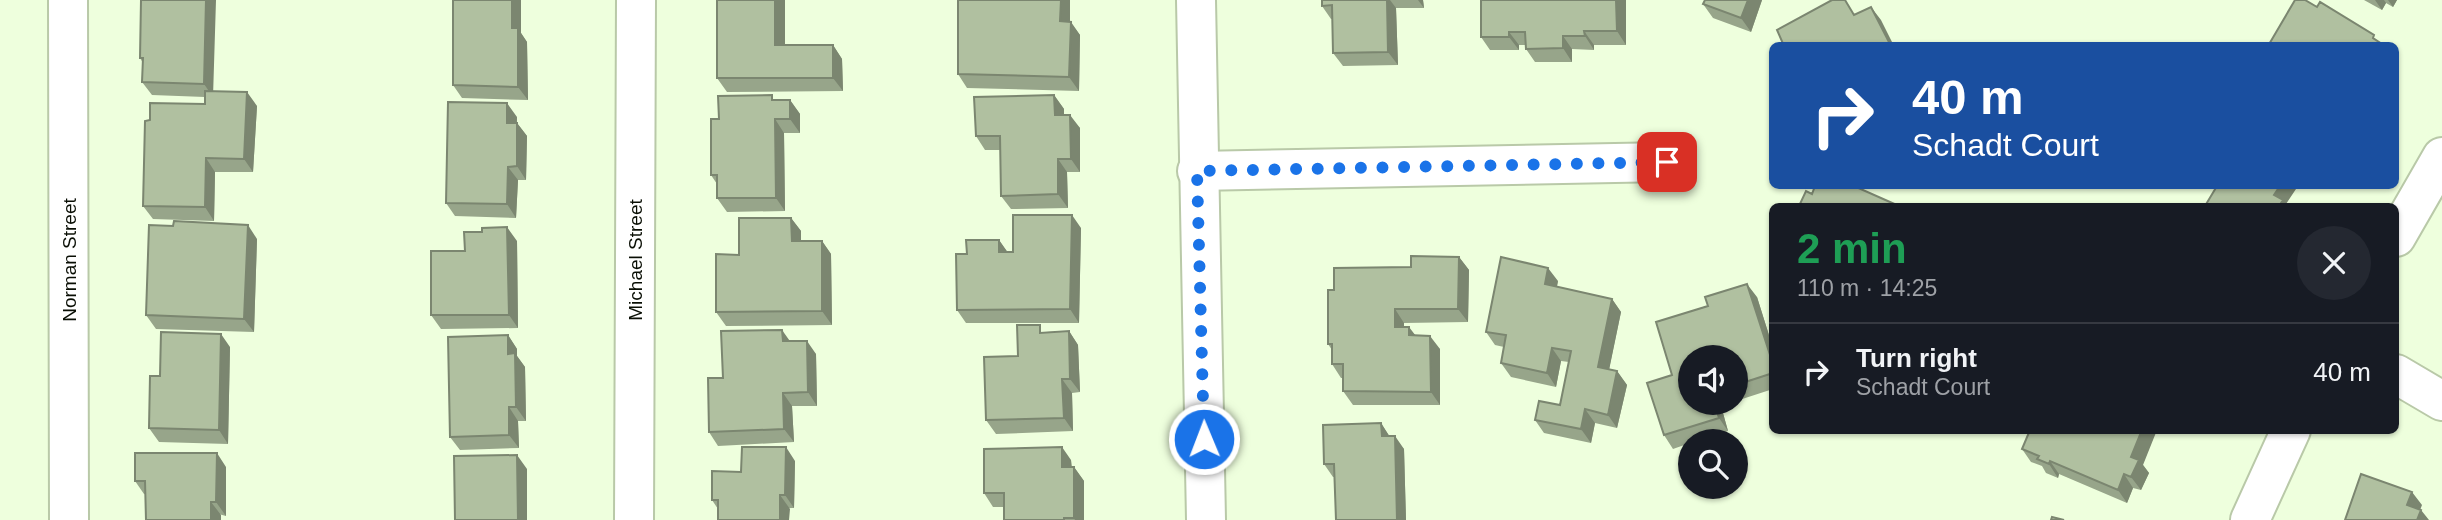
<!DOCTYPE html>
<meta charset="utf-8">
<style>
:root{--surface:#171b24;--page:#242831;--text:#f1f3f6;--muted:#9ea1a6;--line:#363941}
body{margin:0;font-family:Arial,sans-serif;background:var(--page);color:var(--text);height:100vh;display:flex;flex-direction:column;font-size:26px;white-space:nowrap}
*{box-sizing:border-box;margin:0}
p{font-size:23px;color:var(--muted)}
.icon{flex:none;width:38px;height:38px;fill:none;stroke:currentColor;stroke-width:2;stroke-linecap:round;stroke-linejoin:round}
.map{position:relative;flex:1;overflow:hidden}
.panel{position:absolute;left:1769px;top:203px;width:630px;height:231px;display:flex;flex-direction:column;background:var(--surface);border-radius:10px;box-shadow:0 2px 5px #0004}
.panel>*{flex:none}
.guide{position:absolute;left:1769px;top:42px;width:630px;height:147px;border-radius:10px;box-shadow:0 2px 5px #0004;background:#1a4fa0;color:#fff;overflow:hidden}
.controls{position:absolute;left:1678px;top:345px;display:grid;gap:14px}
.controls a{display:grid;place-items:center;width:70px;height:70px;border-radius:50%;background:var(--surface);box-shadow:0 2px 5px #0004;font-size:35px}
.pin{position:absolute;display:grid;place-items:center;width:60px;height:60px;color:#fff;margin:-30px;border-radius:14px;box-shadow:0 4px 10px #0006}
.me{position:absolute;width:77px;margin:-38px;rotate:359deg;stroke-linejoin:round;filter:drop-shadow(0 0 5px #0008)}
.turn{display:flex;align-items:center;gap:24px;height:147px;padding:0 28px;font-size:32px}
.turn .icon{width:91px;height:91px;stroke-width:2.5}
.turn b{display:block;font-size:49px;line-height:60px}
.round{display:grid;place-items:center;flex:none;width:74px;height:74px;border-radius:37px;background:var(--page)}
.summary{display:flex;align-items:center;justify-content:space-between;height:119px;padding:0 28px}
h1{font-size:42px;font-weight:600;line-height:52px;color:#1e9e55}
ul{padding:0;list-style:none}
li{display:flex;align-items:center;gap:21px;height:98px;padding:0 28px;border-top:2px solid var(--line)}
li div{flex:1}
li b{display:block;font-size:26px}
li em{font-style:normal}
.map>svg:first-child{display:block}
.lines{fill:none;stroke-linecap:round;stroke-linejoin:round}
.street-casing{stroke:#b9c9a8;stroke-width:42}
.secondary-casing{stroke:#b9c9a8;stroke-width:42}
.street{stroke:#fff;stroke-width:38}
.secondary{stroke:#fff;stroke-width:38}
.wall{fill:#97a58a}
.shaded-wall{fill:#7b8670}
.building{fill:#b0c0a0;stroke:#7b8670;stroke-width:2}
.route{stroke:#1a73e8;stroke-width:12;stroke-dasharray:0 21.6}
.labels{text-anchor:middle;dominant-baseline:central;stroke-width:7;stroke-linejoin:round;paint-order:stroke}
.street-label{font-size:19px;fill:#090e04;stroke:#fff}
</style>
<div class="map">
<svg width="2442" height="520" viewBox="0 0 2442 520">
<rect width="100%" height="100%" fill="#efd"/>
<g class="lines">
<g class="street-casing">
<path id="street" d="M68,0L69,520
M1197,171L1667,162
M2396,237L2442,157
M2396,374L2442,401
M634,520L636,0
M2250,520L2291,430"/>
</g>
<g class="secondary-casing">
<path id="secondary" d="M1196,0L1206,520"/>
</g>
<use href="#street" class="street"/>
<use href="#secondary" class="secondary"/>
</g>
<path class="wall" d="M141,0L213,91L257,106L253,172H215L214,221L153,219L143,206L150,120L205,104V97L152,95L142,82L143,63L140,58Z
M717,0H785V45H833L842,59L843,91L727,92L717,78Z
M958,0H1070V22L1080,35L1079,91L967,88L958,74Z
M1322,0H1423L1424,8H1396L1398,65L1343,66L1333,53L1332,19H1331L1322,6Z
M1626,0V45H1594V50L1572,49V62H1535L1526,49L1525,45H1519V50H1490L1481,37Z
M1762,0L1751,32L1713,18L1703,4Z
M2364,0H2397L2393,7L2386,3L2382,10Z
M521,33L527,42L528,100L462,98L453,85Z
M1054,95L1064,109V115L1080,128V172H1067L1068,208L1011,209L1001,196L1000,150H985L976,136Z
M775,100H790L800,114V133H784L785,211L727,212L717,198V184L711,175L719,119Z
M517,117V123L527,136L526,180H518L516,218L455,216L446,203Z
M791,218L801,231V241H822L831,254L832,325L726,326L716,312L739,255Z
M1081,228L1079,323H966L957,310L967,254L999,240L1007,252H1013Z
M257,239L254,332L156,329L146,315Z
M517,241L518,328L441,329L431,315L465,251Z
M1459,257L1469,270L1468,322L1404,323V327L1415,335L1440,349V405H1353L1343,391V378H1341L1332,364V350L1328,344L1334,290L1411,267Z
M1558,281L1557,287L1612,299L1621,312L1609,369L1617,371L1627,385L1617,428L1595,423L1591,443L1544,433L1535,420L1560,405L1569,362L1561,361L1556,387L1511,377L1501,363L1504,347L1495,345L1486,332Z
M1757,297L1773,348V389L1736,401V357L1690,402H1731L1721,406L1728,431L1697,441H1690V443L1673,449L1664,435Z
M1069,331L1078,345L1080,392L1072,393L1073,431L996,434L986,420L1018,356L1046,332Z
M508,335L517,349V356L525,367L526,421H518L519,448L460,450L450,437Z
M790,341L816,354L817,406H792L794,442L718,446L709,432L723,378Z
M230,347L228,444L159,442L149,428L160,376Z
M1381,423L1389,436L1404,449L1406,520H1336L1334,477H1333L1324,464Z
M2022,449L2143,465L2149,473L2141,490L2133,488L2127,503L2059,474L2058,478L2046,473L2042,466L2031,462Z
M1071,460L1072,467H1074L1084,481V520H1004V507H993L984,493Z
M795,461L794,508L718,509L712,500L741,472Z
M226,467V516L144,494L135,481Z"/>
<path class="shaded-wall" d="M206,0H216L213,97L204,84Z
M512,0H521V33L527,42L528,100L518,87L512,28Z
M775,0H785V58L775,45Z
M1061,0H1070V35L1060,21Z
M1387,0H1390L1396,8L1398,65L1388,52Z
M1418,0H1423L1424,8Z
M1616,0H1626V45L1617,31Z
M1748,0H1762L1751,32L1741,18Z
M2375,0H2384L2386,3L2382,10Z
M2388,0H2397L2393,7Z
M1871,7L1881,20L1894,46H1891Z
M1071,22L1080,35L1079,91L1069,77Z
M1584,31L1594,45V50L1585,36Z
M1509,32L1519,45V50L1509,37Z
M1563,36L1572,49V62L1563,48Z
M833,45L842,59L843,91L833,78Z
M247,92L257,106L253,172L244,159Z
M1054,95L1064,109V129L1055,115Z
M790,100L800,114V133L790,119Z
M507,103L517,117L516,136L507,123Z
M1070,115L1080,128V172L1071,159Z
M775,119L784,133L785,211L776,198Z
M517,123L527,136L526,180L517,166Z
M206,158L215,172L214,221L205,207Z
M1058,159L1067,172L1068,208L1058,194Z
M508,167L518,180L516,218L507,204Z
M2280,186H2298L2286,204L2288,206H2279L2274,195Z
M1072,215L1081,228L1079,323L1070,309Z
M791,218L801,231V255L792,241Z
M248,225L257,239L254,332L244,319Z
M507,227L517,241L518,328L509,315Z
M999,240L1009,254L999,252Z
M822,241L831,254L832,325L822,311Z
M1459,257L1469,270L1468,322L1458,309Z
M1548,268L1558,281L1554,298L1545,284Z
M1747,284L1757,297L1773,348V364Z
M1612,299L1621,312L1607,380L1598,367Z
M1395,309L1404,323V340L1395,327Z
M1409,327L1419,340L1409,335Z
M782,330L792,344L783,341Z
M1069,331L1078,345L1080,392L1070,379Z
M221,334L230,347L228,444L219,430Z
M508,335L517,349V356L525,367L526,421L516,407L508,354Z
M1430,336L1440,349V405L1431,392Z
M807,341L816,354L817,406L808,392Z
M1552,348L1561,361L1556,387L1547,373Z
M1617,371L1627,385L1617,428L1608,415Z
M1062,379L1072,393L1073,431L1064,418Z
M783,393L792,406L794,442L784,429Z
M1714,402H1718L1721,406L1728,431L1719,418Z
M509,407L518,421L519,448L509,435Z
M1585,409L1595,423L1591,443L1581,429Z
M1381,423L1390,437L1382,436Z
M2142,430H2157L2143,465L2149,473L2141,490L2131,477V457Z
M1395,436L1404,449L1406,520H1397Z
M786,447L795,461L794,508L785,495Z
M1062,447L1071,460L1072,481L1062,467Z
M217,453L226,467V516L216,502Z
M517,455L527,469V520H518Z
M2050,461L2059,474L2058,478L2049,464Z
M1074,467L1084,481V520H1075L1074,518Z
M2124,474L2133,488L2127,503L2118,490Z
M2412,492L2422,505L2417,518L2407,505Z
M780,495L790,509L789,520H780Z
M211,502L221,515V520H211Z
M2421,510L2429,520H2417Z"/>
<path class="building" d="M141,0H206L204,84L142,82L143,58H140Z
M453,0H512V28H518V87L453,85Z
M717,0H775V45H833V78H717Z
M958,0H1061L1060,21L1071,22L1069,77L958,74Z
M1322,0H1387L1388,52L1333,53L1332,5L1322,6Z
M1481,0H1616L1617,31H1584L1585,36H1563V48L1526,49L1525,32H1509V37H1481Z
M1705,0H1748L1741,18L1703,4Z
M1832,0H1845L1854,15L1871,7L1891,46H1784L1777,30Z
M2295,0H2305L2317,7L2320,2L2374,35L2373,38L2385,46H2268Z
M205,91L247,92L244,159L206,158L205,207L143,206L145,121L150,120V103L205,104Z
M772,95V100H790V119H775L776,198H717V175H711V119H719L718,96Z
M1054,95L1055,115H1070L1071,159H1058V194L1001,196L1000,136H976L974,97Z
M448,102L507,103V123H517V166L508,167L507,204L446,203Z
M1815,186H1854L1899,206H1799L1806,191L1812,194Z
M2217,186H2280L2274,195L2283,200L2279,206H2205Z
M1013,215H1072L1070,309L957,310L956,254H967L966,240H999V252H1013Z
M739,218H791L792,241H822V311L716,312V254L739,255Z
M174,221L248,225L244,319L146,315L149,225L173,226Z
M507,227L509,315H431V251H465L464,232H482V228Z
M1411,256L1459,257L1458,309H1395V327H1409V335L1430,336L1431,392L1343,391V364H1332V344H1328V290H1334V268L1411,267Z
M1501,257L1548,268L1545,284L1612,299L1598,367L1617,371L1608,415L1585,409L1581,429L1535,420L1539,401L1560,405L1571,351L1552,348L1547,373L1501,363L1506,335L1486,332Z
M1747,284L1773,364V373L1736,385V357H1690V402H1714L1719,418L1664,435L1647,383L1672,375L1656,322L1708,306L1705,297Z
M1017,325H1040V333L1069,331L1070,379H1062L1064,418L986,420L984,357L1018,356Z
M782,330L783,341H807L808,392L783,393L784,429L709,432L708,378H723L721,331Z
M161,332L221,334L219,430L149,428L150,376H160Z
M508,335V354L515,353L516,407H509V435L450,437L448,337Z
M1381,423L1382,436H1395L1397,520H1336L1334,464H1324L1323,425Z
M2030,430H2142L2131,457L2139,460L2131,477L2124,474L2118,490L2050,461L2049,464L2037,459L2039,456L2022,449Z
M742,447H786L785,495H780V520H718V500H712V471L741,472Z
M1062,447V467H1074V518H1064V520H1004V493H984V449Z
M135,453H217L216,502H211V520H146L145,481H135Z
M517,455L518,520H455L454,456Z
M2361,474L2412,492L2407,505L2421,510L2417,520H2345Z
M2052,517L2064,520H2051Z"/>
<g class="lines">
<path class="route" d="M1204,439L1197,171L1667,162"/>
</g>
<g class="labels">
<g class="street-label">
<text transform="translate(69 260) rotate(-90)">Norman Street</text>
<text transform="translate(635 260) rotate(-90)">Michael Street</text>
</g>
</g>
</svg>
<div class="controls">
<a><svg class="icon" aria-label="sound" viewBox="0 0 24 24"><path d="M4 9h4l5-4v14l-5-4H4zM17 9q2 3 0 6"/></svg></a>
<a><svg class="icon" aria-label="search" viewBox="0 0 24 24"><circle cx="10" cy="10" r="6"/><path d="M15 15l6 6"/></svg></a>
</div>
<div class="pin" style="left:1667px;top:162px;background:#d93025"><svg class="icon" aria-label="arrive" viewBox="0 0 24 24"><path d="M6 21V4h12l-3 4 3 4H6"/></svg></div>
<svg class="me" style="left:1204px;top:439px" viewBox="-20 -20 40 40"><circle r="17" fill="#1a73e8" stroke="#fff" stroke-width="3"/><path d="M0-11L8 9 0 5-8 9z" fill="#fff"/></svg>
<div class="guide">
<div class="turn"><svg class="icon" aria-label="right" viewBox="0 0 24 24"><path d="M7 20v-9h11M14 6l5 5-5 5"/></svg><div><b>40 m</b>Schadt Court</div></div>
</div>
<section class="panel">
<div class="summary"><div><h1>2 min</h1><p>110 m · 14:25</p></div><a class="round"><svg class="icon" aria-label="close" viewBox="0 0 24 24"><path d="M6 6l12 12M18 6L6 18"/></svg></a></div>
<ul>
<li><svg class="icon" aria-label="right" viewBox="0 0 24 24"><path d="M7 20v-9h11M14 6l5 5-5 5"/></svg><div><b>Turn right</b><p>Schadt Court</p></div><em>40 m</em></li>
</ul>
</section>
</div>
